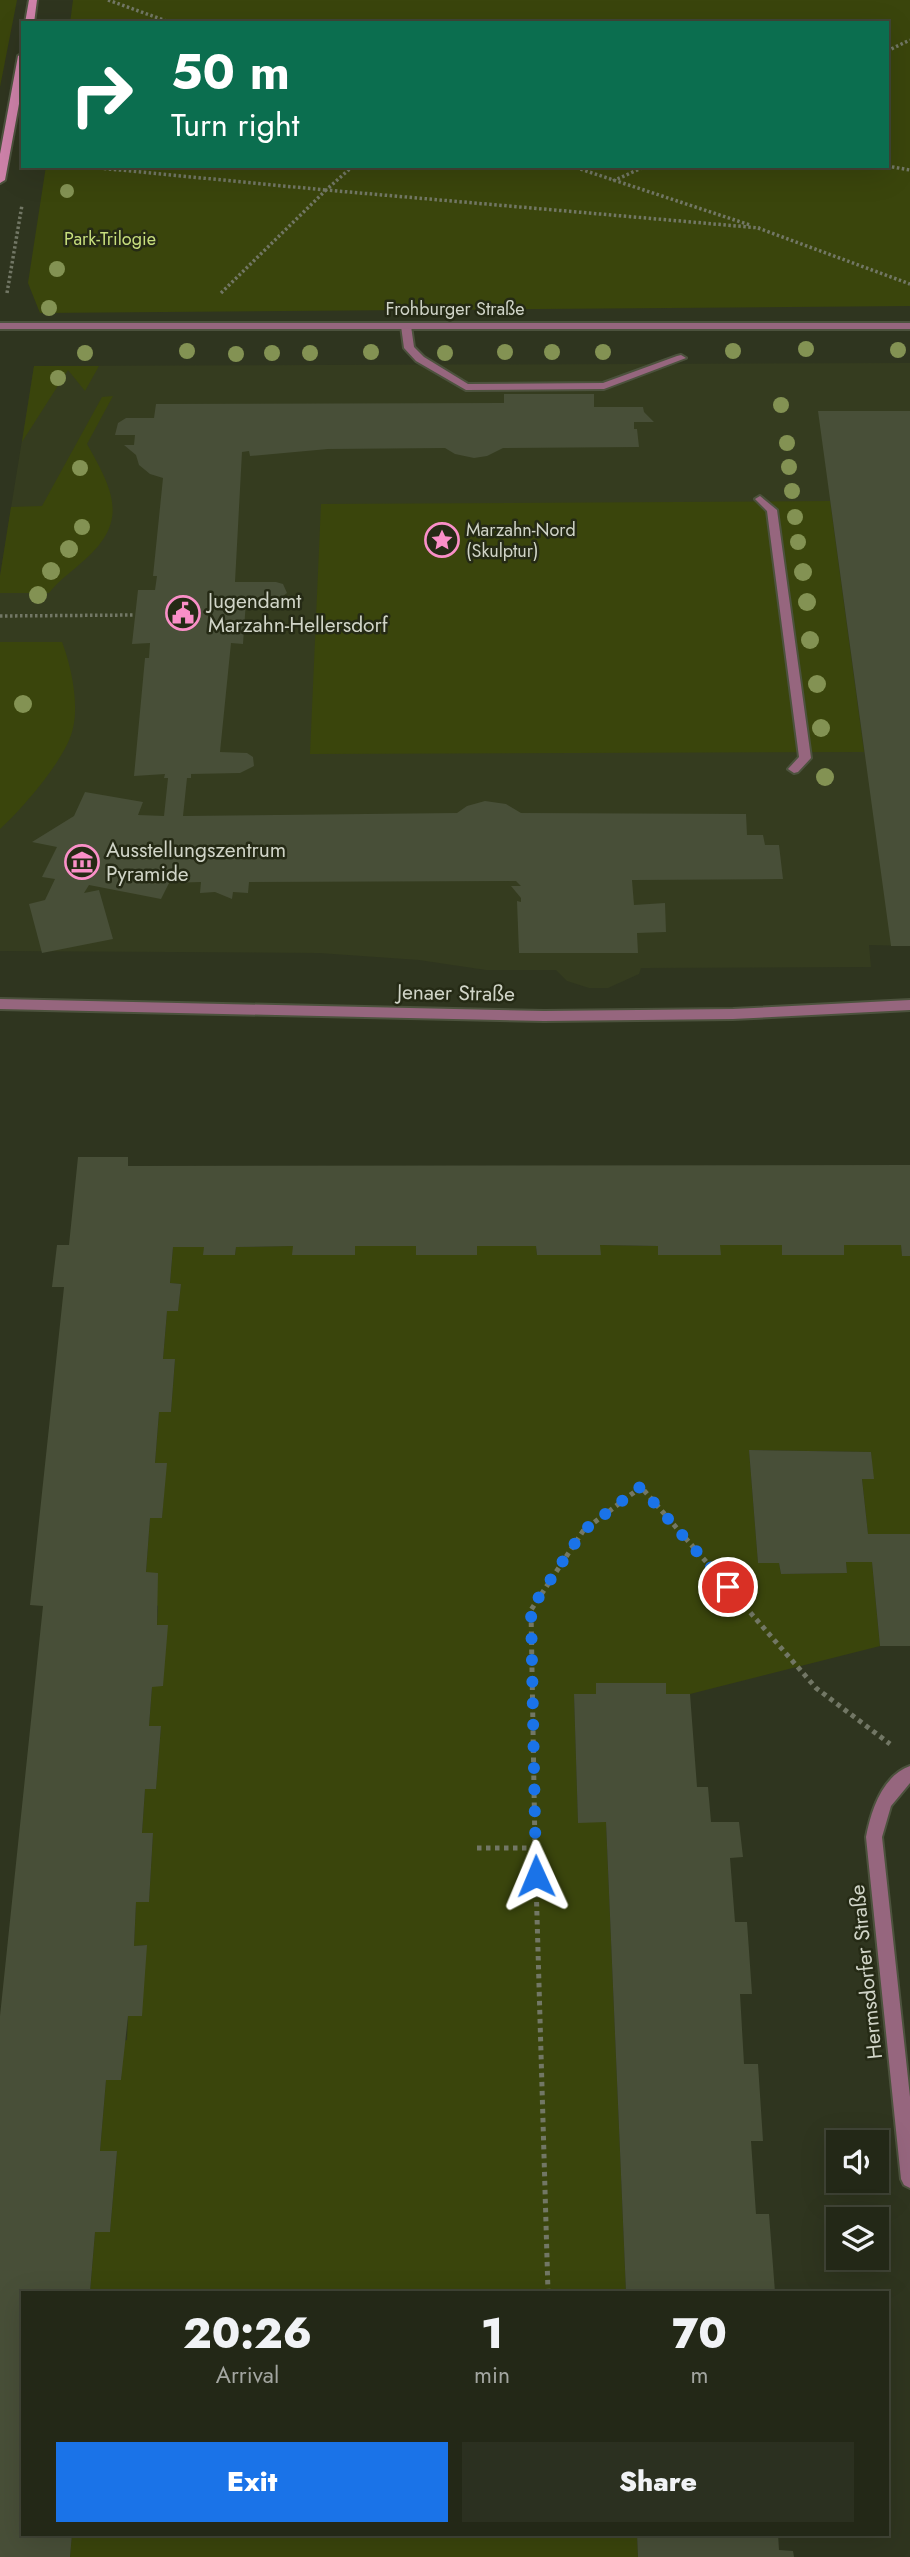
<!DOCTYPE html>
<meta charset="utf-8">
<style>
:root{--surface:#232817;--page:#2b3020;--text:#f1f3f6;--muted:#a3a6a1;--line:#404436;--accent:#1a73e8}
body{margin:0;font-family:Jost,sans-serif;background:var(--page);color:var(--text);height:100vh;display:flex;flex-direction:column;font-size:26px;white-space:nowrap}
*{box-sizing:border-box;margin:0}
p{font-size:23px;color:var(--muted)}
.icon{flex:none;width:38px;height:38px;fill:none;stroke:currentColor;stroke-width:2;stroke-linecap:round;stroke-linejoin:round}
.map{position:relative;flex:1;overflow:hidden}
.side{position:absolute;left:21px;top:2291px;width:868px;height:245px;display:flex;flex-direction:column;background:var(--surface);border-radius:0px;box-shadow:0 7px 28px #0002,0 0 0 2px var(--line)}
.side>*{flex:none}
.hud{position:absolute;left:21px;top:21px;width:868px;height:147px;border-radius:0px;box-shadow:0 7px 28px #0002,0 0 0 2px var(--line);background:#0b6e4f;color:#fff;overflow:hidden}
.tools{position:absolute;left:826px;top:2130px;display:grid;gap:14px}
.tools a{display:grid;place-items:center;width:63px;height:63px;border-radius:0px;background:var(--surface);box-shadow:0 7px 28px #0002,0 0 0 2px var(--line);font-size:35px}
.pin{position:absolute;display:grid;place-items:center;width:60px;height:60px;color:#fff;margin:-30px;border:4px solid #fff;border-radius:50%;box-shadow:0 2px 7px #0007}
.me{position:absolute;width:77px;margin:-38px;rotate:359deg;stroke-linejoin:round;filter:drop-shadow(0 0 5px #0008)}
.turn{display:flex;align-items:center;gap:24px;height:147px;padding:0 35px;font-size:32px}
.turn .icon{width:91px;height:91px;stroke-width:2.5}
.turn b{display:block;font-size:49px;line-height:60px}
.eta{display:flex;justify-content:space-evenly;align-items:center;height:119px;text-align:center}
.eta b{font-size:42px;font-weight:800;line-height:49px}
.primary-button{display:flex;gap:14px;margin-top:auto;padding:14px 35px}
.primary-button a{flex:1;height:80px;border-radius:0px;background:var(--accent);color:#fff;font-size:28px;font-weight:800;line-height:80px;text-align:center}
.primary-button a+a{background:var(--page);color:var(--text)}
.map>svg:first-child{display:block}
.built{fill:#353c1f}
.green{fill:#3a450c}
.building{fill:#484f38}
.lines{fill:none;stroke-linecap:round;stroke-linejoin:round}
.service-casing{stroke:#4c523d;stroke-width:4}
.minor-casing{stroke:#4c523d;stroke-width:4}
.secondary-casing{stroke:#4c523d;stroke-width:4}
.path-far1{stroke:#727765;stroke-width:3.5;stroke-dasharray:2.5 2.5;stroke-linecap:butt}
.path{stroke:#727765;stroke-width:5;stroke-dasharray:4.5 4.5;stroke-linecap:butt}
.service{fill:#96667e;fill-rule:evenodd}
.minor{fill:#96667e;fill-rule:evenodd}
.secondary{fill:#ce82a9;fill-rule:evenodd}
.tree{fill:#839253}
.route{stroke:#1a73e8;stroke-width:12;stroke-dasharray:0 21.6}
.labels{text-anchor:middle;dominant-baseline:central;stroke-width:5;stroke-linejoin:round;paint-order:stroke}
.far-park-label{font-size:18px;fill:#c7de7d;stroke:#252a15}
.far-street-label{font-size:18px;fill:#d0d4c7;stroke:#252a15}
.far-poi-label{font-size:18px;fill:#d0d4c7;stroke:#252a15;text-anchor:start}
.poi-label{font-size:21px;fill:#d0d4c7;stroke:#252a15;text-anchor:start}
.street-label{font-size:21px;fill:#d0d4c7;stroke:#252a15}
</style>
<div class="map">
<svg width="910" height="2557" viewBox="0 0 910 2557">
<rect width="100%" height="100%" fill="#2f351f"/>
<path class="built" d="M910,363V946L869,945L871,967L641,968L639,974L608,988H589L567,981L556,970H486L419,960L319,953L0,951V576L34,366Z"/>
<path class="green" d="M0,0H17L0,87Z
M73,0H910V306L40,313L28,283L46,166H887V23H70Z
M34,366H99L85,391L68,370L22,442Z
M113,396L87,444C114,492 130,522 81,563C69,574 59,580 49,593H0V576L11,507L42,506L102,397Z
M830,501L864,752L310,754L321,504Z
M0,642H62C71,665 79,703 73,728C67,758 22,809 0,829Z
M600,1245L658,1246L659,1255H720V1245H782V1255H844V1245H901L902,1255L910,1256V1534H868L862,1479L873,1478L871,1452L749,1450L758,1562L779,1563L781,1574L847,1573L846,1562H872L880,1646L690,1694H666L665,1683H596V1694H574L578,1822H606L626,2292H90L95,2232L110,2231L117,2152L100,2151L106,2080H121L123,2041L127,2040L128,2016L146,1945L134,1946L136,1902L149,1901L153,1834L142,1833L145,1789L156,1788L161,1726H149L152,1687L167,1625H157L158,1606L155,1605L146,1572L150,1518H162L166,1464L155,1463L159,1412L171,1411L175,1360L163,1359L167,1311L178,1310L181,1284L170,1283L173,1247H204V1255H235L236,1247L293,1246V1255H354L355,1246H416V1255H477V1246H536L537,1255H600Z
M72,2534H637L638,2557H70Z"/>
<path class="building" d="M504,394H594V407H643L644,412L654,422H634V429H637L639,447L503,448L487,456L474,458L455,454L445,448L328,449L250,456L249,451L242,452L235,582H276L283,584L287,593L276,601H246L243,644L231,643L220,752L247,753L253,757L254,766L240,773L191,774V778H187L183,816L457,813L467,806L485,801L506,804L521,813L746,814L747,835H763L765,845H779L783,879L632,880L634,905L665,903L666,932L637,933L638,953H519L517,901L521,902V898L511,886H521L516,881L249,882L248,893L233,892L232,899L215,892L200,893L201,882L169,883L161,899L89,885L84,893L99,890L113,939L42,953L29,904L45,900L55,879L42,877L57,847L32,842L74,816L85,792L143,802L138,815L164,816L168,778H164L165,774L134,776L145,658H149L150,643L132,644L138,590H155L157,576H153L163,478L150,474L139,465L136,455L124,445H134L135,435H115L118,423L126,418H154L156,404L504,403Z
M818,411H910V946H891Z
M78,1157H128V1166L910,1165V1256H902L901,1245H844V1255H782V1245H720L721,1255H658V1246L600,1245L601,1255H537L536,1246H477V1255H416V1246H355V1255H292L293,1246L236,1247L235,1255H203L204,1247H173L170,1283L181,1284L178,1311H167L163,1359H175L171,1412H159L155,1463H167L162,1518H150L146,1572L158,1573L157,1625H168L163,1686L152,1687L149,1726H161L156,1789H145L142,1833H153L149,1902H136L134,1946L147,1945L142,2016H128L121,2080H106L100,2151H117L110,2232H95L90,2292H23V2534H72L70,2557H0V2016L43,1606L30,1605L64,1287H52L57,1245H69Z
M749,1450L871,1452L874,1479H862L868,1534H910V1646H880L872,1562H846L847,1573L781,1574L779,1563H758Z
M596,1683H666V1694H690L697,1787H708L711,1822H739L743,1857L730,1858L735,1922H747L752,1994H740L744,2064H758L763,2141H751L756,2214H769L775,2292H626L606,1822L578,1823L574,1694H596Z
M637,2534H778L779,2550L793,2551L794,2557H638Z"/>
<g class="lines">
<g class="service-casing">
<path id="service" d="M406,323L411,326L414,347L424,357L468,384L603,383L677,356L681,355L686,358L604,389L466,390L416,361L404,348L401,326Z
M760,496L777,510L811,758L798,772L794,773L788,769L799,757L767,511L755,499Z"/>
</g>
<g class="minor-casing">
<path id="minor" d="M0,323H910V329H0Z
M0,999L544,1011L733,1009L910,1000V1010L733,1019L544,1021L0,1009Z
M910,1766V1783L891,1806L882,1837L910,2097V2188L904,2185L901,2179L866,1837C871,1811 882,1776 910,1766Z"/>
</g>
<g class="secondary-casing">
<path id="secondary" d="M29,0H37L34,23H25Z
M23,53V82L5,180L0,183V154L18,56Z"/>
</g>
<path class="path-far1" d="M108,0L172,23
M887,51L910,40
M79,166L325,190
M353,166L326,190L760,228
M571,166L750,225
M887,166L910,170
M613,181L646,166
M758,228L910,284
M7,293L22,205
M221,293L326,190
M0,616L135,615"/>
<path class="path" d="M477,1848H535L531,1610L583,1531L641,1487L816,1688L890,1744
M535,1848L548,2292"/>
<use href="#service" class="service"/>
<use href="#minor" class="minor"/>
<use href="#secondary" class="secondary"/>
</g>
<g class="tree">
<circle cx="67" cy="191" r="7"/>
<circle cx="57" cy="269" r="8"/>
<circle cx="49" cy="308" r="8"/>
<circle cx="806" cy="349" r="8"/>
<circle cx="898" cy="350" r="8"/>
<circle cx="187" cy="351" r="8"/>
<circle cx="733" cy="351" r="8"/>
<circle cx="371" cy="352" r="8"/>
<circle cx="505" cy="352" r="8"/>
<circle cx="552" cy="352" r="8"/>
<circle cx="603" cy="352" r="8"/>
<circle cx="85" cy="353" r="8"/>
<circle cx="272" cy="353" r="8"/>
<circle cx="310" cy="353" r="8"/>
<circle cx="445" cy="353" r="8"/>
<circle cx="236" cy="354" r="8"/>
<circle cx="58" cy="378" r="8"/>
<circle cx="781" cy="405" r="8"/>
<circle cx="787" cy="443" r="8"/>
<circle cx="789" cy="467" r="8"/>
<circle cx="80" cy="468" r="8"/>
<circle cx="792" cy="491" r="8"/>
<circle cx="795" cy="517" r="8"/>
<circle cx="82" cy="527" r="8"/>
<circle cx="798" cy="542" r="8"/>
<circle cx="69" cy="549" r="9"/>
<circle cx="51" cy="571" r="9"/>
<circle cx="803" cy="572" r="9"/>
<circle cx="38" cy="595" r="9"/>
<circle cx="807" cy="602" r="9"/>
<circle cx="810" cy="640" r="9"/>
<circle cx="817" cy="684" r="9"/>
<circle cx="23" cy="704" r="9"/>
<circle cx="821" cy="728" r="9"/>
<circle cx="825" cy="777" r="9"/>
</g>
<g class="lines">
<path class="route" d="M536,1876L531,1609L583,1531L640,1487L728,1587"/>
</g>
<defs>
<g id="sight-ring" transform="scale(1.75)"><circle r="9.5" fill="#252a15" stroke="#fa8fc8" stroke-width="1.5"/><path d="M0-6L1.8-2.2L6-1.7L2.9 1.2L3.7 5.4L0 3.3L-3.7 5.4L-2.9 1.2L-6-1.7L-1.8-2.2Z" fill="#fa8fc8"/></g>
<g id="civic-ring" transform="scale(1.75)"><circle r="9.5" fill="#252a15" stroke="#fa8fc8" stroke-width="1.5"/><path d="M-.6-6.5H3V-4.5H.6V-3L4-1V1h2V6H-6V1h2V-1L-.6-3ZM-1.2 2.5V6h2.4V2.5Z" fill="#fa8fc8"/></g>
<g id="museum-ring" transform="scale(1.75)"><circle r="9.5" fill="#252a15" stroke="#fa8fc8" stroke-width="1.5"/><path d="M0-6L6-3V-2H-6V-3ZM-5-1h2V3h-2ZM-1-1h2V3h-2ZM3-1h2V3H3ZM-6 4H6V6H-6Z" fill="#fa8fc8"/></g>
</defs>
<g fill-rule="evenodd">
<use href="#sight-ring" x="442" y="540"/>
<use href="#civic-ring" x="183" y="613"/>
<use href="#museum-ring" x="82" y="862"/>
</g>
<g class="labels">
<g class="far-park-label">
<text x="110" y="239">Park-Trilogie</text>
</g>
<g class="far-street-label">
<text x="455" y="309">Frohburger Straße</text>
</g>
<g class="far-poi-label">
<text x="466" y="530">Marzahn-Nord<tspan x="466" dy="21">(Skulptur)</tspan></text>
</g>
<g class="poi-label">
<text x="208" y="601">Jugendamt<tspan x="208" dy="24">Marzahn-Hellersdorf</tspan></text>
<text x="106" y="850">Ausstellungszentrum<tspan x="106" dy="24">Pyramide</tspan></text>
</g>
<g class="street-label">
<text transform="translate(456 993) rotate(1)">Jenaer Straße</text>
<text transform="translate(866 1972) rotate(-96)">Hermsdorfer Straße</text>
</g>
</g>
</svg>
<div class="tools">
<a><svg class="icon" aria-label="sound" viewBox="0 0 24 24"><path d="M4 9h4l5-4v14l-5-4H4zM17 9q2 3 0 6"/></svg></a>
<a><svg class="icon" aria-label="layers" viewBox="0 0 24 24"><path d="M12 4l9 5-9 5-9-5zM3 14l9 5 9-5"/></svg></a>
</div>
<div class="pin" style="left:728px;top:1587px;background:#d93025"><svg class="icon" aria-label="arrive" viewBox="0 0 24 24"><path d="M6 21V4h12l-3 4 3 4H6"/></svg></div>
<svg class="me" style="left:536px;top:1876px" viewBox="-20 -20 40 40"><path d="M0-17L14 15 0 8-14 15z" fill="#1a73e8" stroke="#fff" stroke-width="4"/></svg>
<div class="hud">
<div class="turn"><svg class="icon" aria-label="right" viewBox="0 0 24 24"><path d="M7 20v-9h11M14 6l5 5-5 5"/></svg><div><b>50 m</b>Turn right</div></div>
</div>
<section class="side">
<div class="eta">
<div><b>20:26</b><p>Arrival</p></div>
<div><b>1</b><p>min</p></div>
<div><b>70</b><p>m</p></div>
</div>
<div class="primary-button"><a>Exit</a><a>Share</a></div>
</section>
</div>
